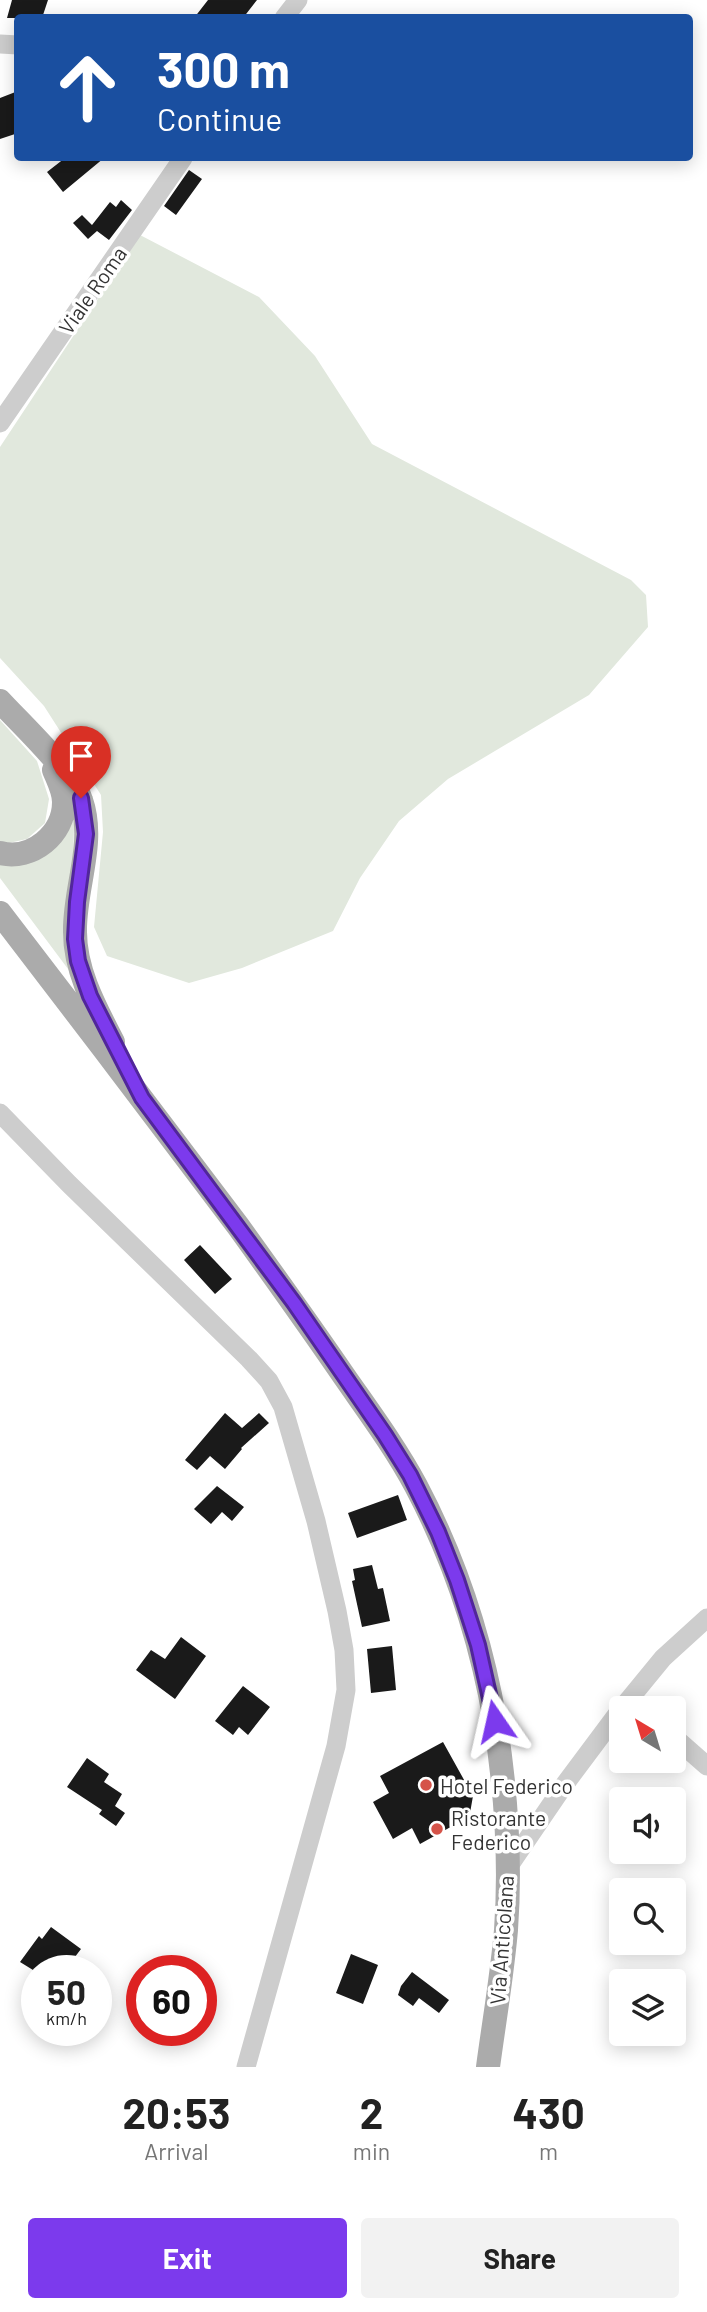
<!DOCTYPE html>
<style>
:root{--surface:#fff;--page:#f2f2f2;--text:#222;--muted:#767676;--accent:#7c3aed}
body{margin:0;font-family:Barlow,sans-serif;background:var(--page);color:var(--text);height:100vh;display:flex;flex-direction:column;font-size:26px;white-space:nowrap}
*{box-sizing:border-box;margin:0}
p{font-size:23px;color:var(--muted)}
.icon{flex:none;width:38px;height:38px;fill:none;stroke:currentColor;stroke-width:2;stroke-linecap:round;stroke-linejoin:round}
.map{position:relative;height:2067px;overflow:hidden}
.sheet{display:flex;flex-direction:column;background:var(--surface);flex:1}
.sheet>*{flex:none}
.banner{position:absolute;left:14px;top:14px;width:679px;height:147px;border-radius:7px;box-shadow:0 4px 18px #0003;background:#1a4fa0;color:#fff;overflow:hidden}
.needle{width:46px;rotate:322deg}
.tools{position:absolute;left:609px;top:1696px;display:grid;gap:14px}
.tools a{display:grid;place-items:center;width:77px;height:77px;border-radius:7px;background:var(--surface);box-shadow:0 4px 18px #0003;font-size:35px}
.speed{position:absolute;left:21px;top:1955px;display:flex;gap:14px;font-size:35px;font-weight:700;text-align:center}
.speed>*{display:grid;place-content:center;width:91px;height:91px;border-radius:50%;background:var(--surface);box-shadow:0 4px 18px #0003;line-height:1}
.speed small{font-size:18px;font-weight:400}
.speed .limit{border:10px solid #d22;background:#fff;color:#111}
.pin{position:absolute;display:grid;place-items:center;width:60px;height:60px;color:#fff;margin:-72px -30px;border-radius:50% 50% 50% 0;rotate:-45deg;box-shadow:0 0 7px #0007}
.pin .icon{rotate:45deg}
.me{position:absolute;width:77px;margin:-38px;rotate:349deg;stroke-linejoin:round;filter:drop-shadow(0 0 5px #0008)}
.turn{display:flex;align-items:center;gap:24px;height:147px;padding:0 28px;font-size:32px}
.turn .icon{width:91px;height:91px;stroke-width:2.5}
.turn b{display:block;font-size:49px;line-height:60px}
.eta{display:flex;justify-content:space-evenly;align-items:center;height:119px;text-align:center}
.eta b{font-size:42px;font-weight:700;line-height:49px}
.cta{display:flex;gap:14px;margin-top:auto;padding:14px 28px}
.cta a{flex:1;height:80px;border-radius:7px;background:var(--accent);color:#fff;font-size:28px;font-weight:700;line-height:80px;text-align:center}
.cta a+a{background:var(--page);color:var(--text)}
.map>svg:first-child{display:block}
.green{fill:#e1e8dd}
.building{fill:#1a1a1a}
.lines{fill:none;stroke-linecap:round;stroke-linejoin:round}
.minor{stroke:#cdcdcd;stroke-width:19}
.major{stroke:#ababab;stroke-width:24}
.route-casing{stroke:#51269a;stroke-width:18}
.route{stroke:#7c3aed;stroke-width:12}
.poi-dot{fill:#d55349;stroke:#fff;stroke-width:2.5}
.labels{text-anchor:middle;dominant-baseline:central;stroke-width:7;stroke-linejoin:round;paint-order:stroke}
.street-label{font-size:21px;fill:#333;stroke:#fff}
.poi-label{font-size:21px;fill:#333;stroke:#fff;text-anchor:start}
</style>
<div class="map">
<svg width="707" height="2067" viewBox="0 0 707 2067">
<rect width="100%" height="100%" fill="#fff"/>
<path class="green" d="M140,235L259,297L315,356L372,444L631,580L646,595L648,627L589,695L448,779L399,821L360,878L333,931L242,968L189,983L107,956L94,927L103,832L101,795L44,706L0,658V447Z
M0,720L37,761L49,799L45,823L27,839L4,844L0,842Z
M69,805L74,825L71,973L0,878V860L14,863Z"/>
<path class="building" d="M12,0H48L42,18H7Z
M208,0H257L243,18H194Z
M18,91V133L0,139V98Z
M65,158H104L63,192L47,172Z
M189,170L202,179L176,215L164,206Z
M121,200L132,210L109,240L97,231L88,239L73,223L82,215L92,225L110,202L116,207Z
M200,1245L232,1279L215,1294L184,1260Z
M225,1413L242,1428L259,1413L269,1423L241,1448L242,1449L225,1469L210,1456L197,1470L185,1460Z
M217,1486L244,1507L232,1521L222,1512L211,1524L194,1509Z
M398,1495L407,1520L357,1538L348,1513Z
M372,1565L378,1589L383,1588L390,1621L362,1627L352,1581L355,1580L353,1569Z
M181,1637L206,1656L175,1699L136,1670L151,1650L165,1659Z
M392,1646L396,1690L371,1693L367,1649Z
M243,1686L270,1707L248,1735L239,1727L233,1735L215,1721Z
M443,1742L473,1796L470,1813L455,1821L456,1824L420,1844L412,1828L393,1839L373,1802L389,1793L380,1776Z
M87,1758L109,1774L104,1782L122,1794L115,1806L125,1813L116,1826L99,1814L102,1810L67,1787Z
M51,1927L81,1949L65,1970H33L20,1962L39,1936L42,1939Z
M351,1954L378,1965L363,2004L336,1993Z
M412,1972L449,2000L439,2013L419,1998L413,2006L398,1995L401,1986Z"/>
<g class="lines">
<path class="minor" d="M284,18L298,0
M0,44L18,45
M0,423L183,158
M0,1113L69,1184L249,1359L269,1381L283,1407L316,1521L337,1611L344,1650L346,1690L336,1746L246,2067
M622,1708L663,1658L707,1618
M674,1737L707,1766
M507,1869L565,1784L621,1709"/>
<path class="major" d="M0,701C22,725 72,771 81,800C96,843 74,888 75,932C75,971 95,1007 113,1042
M0,853C32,861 64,834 64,802C64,791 58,780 54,770
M0,913C80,1017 159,1121 238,1226C274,1276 309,1325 344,1376C369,1412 395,1447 416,1486C454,1558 481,1640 495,1721C506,1790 511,1861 506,1930C502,1976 494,2022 488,2067"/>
</g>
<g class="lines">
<g class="route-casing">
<path id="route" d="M81,798L86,834L77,902L75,939L78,961L90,996L142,1098L294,1303L385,1435L410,1475L438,1532L457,1580L478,1645L495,1721"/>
</g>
<use href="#route" class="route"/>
</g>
<g class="poi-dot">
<circle cx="426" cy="1785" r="7"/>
<circle cx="437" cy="1829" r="7"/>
</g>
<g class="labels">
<g class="street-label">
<text transform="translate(92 290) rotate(-55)">Viale Roma</text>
<text transform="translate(501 1940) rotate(-86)">Via Anticolana</text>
</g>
<g class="poi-label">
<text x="440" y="1785">Hotel Federico</text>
<text x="451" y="1817">Ristorante<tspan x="451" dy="24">Federico</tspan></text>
</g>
</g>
</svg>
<div class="tools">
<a><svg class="needle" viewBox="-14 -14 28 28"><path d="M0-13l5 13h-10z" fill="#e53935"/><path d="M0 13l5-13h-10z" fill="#767676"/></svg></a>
<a><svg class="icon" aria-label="sound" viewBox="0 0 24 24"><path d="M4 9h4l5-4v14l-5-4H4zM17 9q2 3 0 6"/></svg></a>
<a><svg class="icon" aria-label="search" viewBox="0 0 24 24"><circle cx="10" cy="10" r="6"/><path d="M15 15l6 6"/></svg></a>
<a><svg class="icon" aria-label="layers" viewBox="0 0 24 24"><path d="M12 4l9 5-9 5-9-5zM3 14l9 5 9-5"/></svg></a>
</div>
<div class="speed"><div>50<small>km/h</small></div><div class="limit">60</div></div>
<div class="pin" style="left:81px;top:798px;background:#d93025"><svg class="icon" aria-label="arrive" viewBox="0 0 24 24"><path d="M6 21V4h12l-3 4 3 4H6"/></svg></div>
<svg class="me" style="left:495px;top:1721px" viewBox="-20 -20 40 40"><path d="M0-17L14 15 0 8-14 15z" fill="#7c3aed" stroke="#fff" stroke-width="4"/></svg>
<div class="banner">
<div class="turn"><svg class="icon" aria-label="ahead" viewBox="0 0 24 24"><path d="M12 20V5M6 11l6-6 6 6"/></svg><div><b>300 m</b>Continue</div></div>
</div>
</div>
<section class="sheet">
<div class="eta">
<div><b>20:53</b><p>Arrival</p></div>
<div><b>2</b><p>min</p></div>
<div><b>430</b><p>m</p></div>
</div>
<div class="cta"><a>Exit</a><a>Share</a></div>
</section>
